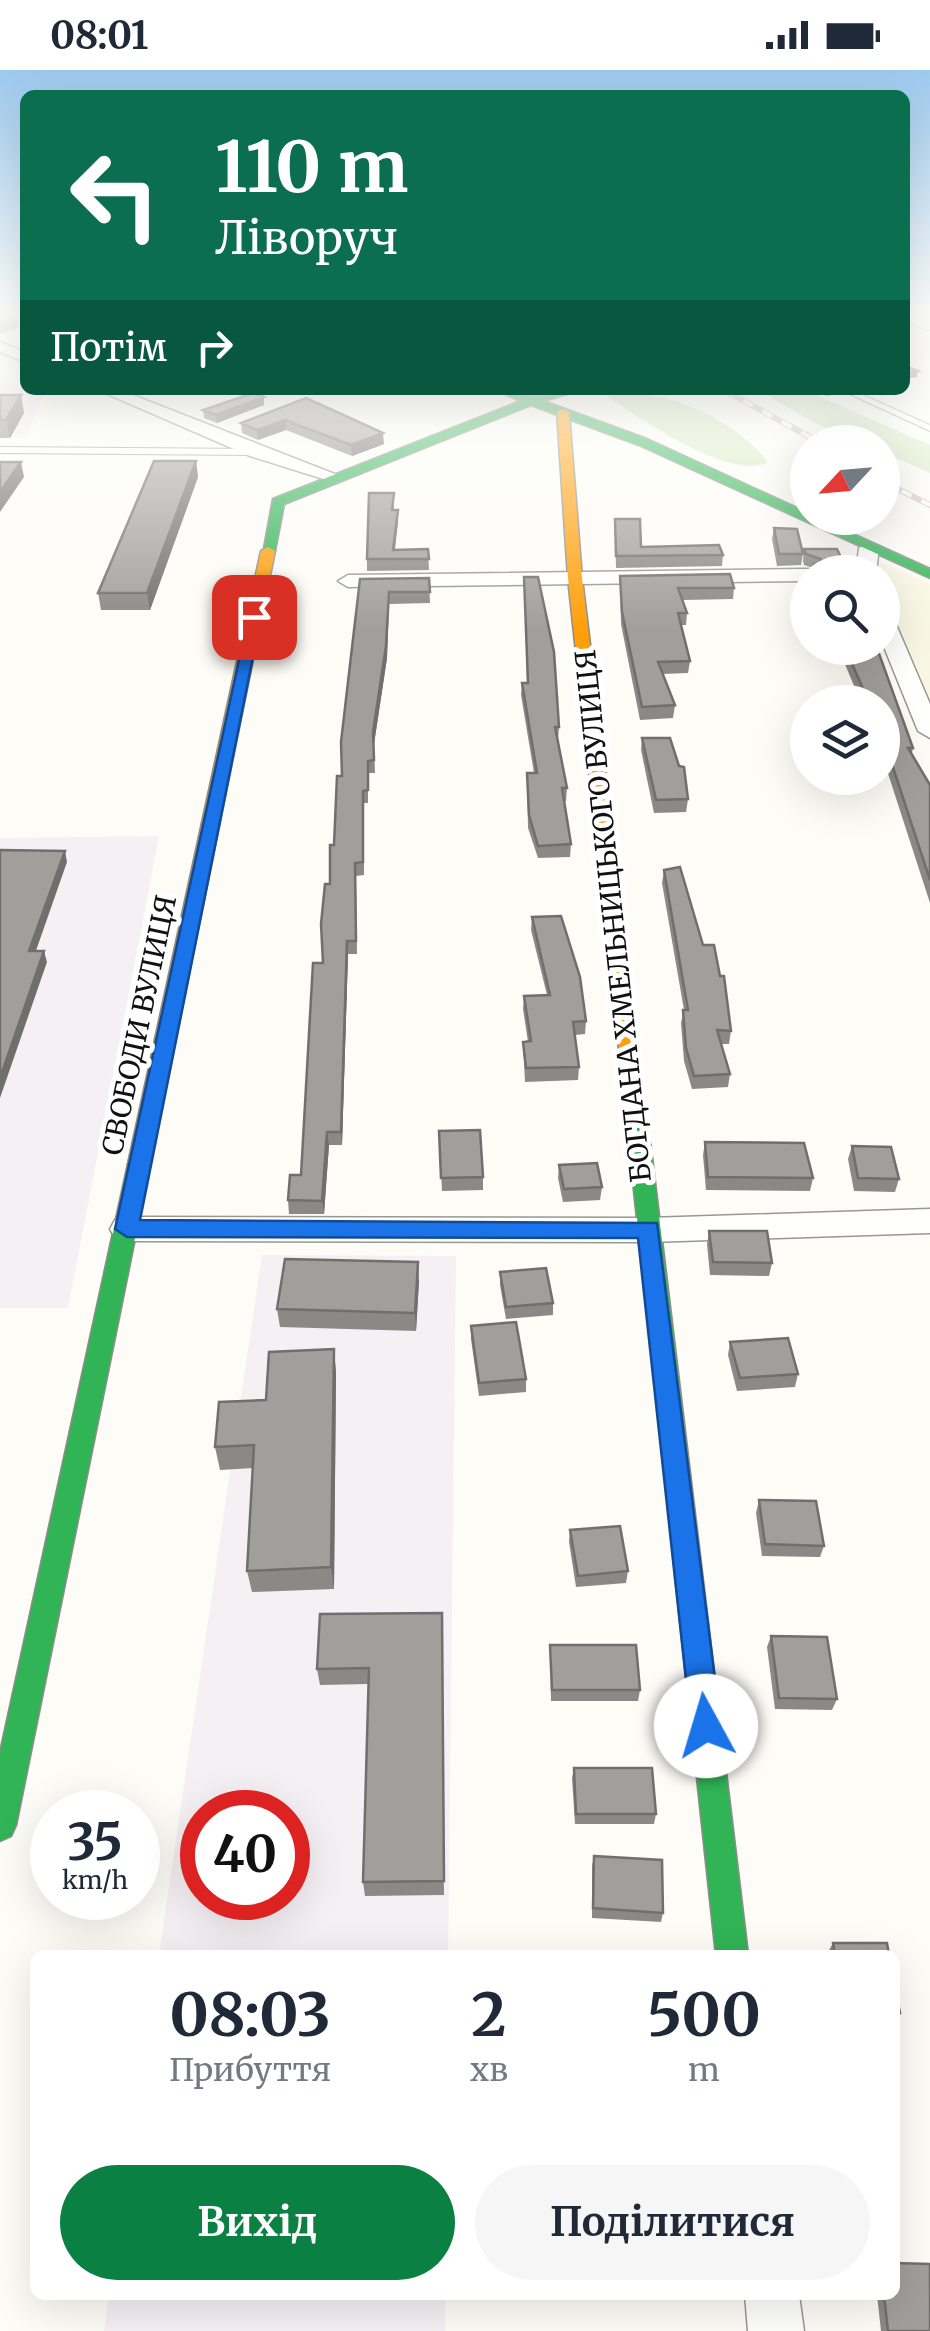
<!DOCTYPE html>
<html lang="uk">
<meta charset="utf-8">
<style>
:root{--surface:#fff;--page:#f6f6f7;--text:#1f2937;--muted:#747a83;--accent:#0b8043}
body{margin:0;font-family:Merriweather,serif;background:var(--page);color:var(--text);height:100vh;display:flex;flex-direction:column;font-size:38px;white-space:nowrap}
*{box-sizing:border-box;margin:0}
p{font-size:32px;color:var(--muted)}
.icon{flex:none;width:55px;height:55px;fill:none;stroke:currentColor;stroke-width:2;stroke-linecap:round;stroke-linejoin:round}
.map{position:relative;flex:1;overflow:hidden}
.details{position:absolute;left:30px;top:1880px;width:870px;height:350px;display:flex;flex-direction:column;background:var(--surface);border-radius:15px;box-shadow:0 10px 40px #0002}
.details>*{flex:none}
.top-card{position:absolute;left:20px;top:20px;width:890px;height:305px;border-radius:15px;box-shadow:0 10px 40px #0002;background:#0b6e4f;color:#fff;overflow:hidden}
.needle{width:65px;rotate:244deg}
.fabs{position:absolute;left:790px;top:355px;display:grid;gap:20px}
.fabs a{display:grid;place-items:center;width:110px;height:110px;border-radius:50%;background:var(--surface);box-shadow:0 10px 40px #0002;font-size:50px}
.speed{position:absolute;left:30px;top:1720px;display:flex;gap:20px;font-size:50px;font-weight:700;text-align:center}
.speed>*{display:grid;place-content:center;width:130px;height:130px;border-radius:50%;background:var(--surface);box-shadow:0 10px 40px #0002;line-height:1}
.speed small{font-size:25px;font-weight:400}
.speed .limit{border:15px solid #d22;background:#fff;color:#111}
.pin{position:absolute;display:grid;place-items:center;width:85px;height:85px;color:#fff;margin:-42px;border-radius:20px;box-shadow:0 5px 15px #0006}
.me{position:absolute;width:110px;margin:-55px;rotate:354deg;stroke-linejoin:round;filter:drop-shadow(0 0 8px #0008)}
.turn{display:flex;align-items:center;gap:35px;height:210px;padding:0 30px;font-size:45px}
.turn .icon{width:130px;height:130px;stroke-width:2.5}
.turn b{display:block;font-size:70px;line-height:85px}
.then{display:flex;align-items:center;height:95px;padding:0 30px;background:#0003;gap:20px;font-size:38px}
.eta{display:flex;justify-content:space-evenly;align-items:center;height:170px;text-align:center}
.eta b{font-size:60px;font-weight:700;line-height:70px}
.action{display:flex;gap:20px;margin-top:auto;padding:20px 30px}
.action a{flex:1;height:115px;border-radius:60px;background:var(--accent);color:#fff;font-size:40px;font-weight:700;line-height:115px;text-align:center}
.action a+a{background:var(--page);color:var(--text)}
.status{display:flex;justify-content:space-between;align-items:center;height:70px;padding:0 50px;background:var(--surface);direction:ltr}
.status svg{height:28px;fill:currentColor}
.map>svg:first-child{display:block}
.industrial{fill:#f5f0f3;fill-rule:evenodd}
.farmland{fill:#f9f7e4}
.forest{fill:#d8eac5}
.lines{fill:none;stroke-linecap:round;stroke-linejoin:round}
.lane-casing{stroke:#979795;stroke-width:2}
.street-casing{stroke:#979795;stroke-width:3}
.fast-casing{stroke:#8e8d8b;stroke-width:3}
.slow-casing{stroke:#8e8d8b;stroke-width:3}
.lane{fill:#fffffe;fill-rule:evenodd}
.street{fill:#fffffe;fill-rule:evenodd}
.fast{fill:#30b455;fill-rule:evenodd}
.slow{fill:#ff9f0a;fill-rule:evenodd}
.rail-casing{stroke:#d9c6c7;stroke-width:6}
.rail{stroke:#fff;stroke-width:4;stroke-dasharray:11;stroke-linecap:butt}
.wall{fill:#8a8986}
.shaded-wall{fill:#716f6d}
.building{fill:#a19f9c;stroke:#716f6d;stroke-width:2.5}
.route{fill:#1a73e8;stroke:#114b97;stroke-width:2.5}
.labels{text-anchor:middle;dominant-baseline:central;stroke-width:10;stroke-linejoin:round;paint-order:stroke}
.street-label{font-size:28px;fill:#111;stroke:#fff}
</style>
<div class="status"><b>08:01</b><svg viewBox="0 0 49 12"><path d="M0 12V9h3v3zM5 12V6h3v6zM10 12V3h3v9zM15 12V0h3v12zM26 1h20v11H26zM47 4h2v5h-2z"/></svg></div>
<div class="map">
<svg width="930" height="2261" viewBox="0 0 930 2261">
<rect width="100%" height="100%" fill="#fdfcf7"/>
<path class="industrial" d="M0,313L25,314V320H45L26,368H0Z
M159,766L68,1238H0V768Z
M262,1185L456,1186L448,1885H159ZM202,1742H288V1828H202Z
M109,2225H445V2261H104Z"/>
<path class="farmland" d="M868,486L930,514V661L883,545L882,502H866Z"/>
<path class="forest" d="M599,320C663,320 727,342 768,392C732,413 630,343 599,320Z
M759,320H805L930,375V403L883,382L882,372C838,372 796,342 759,320Z"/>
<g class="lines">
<g class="lane-casing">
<path id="lane" d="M841,320H852L930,355V361Z
M0,377L256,379L261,382L256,385L0,383Z"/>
</g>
<g class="street-casing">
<path id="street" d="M905,244L930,251V260L905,251Z
M0,272L25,282V292L0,282Z
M98,320H120L345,408L336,413L250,386Z
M869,472L879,478L876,502H856L859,478Z
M808,499L816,502H808V511L348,517L338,511L348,505Z
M882,539L892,545L930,634V668L918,661L882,572Z
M930,1139V1163L649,1172L127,1171L115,1168L110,1159L115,1150L127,1147L649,1148Z
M745,2225H799L804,2261H748Z"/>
</g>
<g class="fast-casing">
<path id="fast" d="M496,320C509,320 518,325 530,326C545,328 564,320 581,320L543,331L647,369L808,443V448H818L930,499V508L639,375L531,335L284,434L275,481L263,484L273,429L521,331Z
M629,973L639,980L748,1885H716L619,980Z
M139,1086L150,1094L16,1755L11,1766L0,1771V1683L128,1094Z"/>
</g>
<g class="slow-casing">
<path id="slow" d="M563,339L569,342L582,508L639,980L629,987L619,980L568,508L557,342Z
M268,477L275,481L150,1094L139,1102L128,1094L261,481Z"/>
</g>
<use href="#lane" class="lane"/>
<use href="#street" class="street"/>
<use href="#fast" class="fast"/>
<use href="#slow" class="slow"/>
<g class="rail-casing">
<path id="rail" d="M724,320L819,372
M882,411L930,435"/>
</g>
<use href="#rail" class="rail"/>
</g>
<path class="wall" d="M814,320H840V323L827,326Z
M0,325H21L24,343L10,368H0Z
M264,327V335L217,353L204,348L203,340Z
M306,328L384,374L352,386L286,360L258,370L242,363L241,353Z
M196,391L198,407L150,540H101L98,523Z
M394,423V440L398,451L395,480L428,479L429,500L367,501V489Z
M615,449L641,477L723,485L722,496L616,498Z
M774,458L803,484L801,495L777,496L772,469Z
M804,479H837L813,498L804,495L803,491Z
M620,506L734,518L733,529L683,530L687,543L686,555H681L690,591L688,603L663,604L675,635L673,648L640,650L621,554Z
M524,507L559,657L558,669L567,718L566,731H564L571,774L570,787L538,788L528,758L527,703H534L521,625L522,613H527Z
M429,508L430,533L389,534L387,588L374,674L375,703H368V733H364V805L356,806L357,884H348L342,1075H329L324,1144H289L288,1130L301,1105L342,706L360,509Z
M838,578H877L913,678L912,683L930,715V833L882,685V632H861Z
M642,668L688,729L686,742L654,743L641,680Z
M664,800L703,875L731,961L729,974H721L730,1004L728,1017L692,1019L684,991L681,953L684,940L662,813Z
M532,847L586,951L585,964L575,965L579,997L578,1010L525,1012L523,972H528L523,939L524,926L547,925L531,860Z
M439,1061L483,1107V1120L442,1121Z
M705,1072L813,1108L810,1121L706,1120L703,1085Z
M852,1076L899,1109L895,1122L854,1121L848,1089Z
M559,1095L602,1117L600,1130L563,1132L558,1108Z
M709,1161L772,1193L769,1206L710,1205L707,1174Z
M500,1202L553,1233V1245L506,1249L500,1215Z
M419,1211L416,1261L280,1257L277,1239Z
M471,1256L526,1309V1322L479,1326L471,1269Z
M730,1272L798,1304L795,1317L737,1321L728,1285Z
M334,1279L336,1303L334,1519L252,1522L247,1501L253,1398L220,1400L215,1377Z
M759,1430L824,1476L820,1487L762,1486L756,1443Z
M570,1460L628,1501L626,1513L576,1517L569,1472Z
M442,1543L444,1825L365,1826L363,1812L368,1614L320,1615L317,1599Z
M771,1566L837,1629L832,1640L775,1639L767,1577Z
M550,1575L640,1620L638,1631H551Z
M574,1698L656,1744L654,1754H575L572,1708Z
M594,1786L663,1843L661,1852L592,1848V1796Z
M833,1873L889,1885H828V1882Z
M877,2225H895L930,2261H881Z"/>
<path class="shaded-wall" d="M18,248L19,258L0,264V253Z
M918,301L917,307L905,309V304Z
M840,320V323L827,326L828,321Z
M21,325L24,343L10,368L6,350Z
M264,327V335L217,353L216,345Z
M285,350L286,360L258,370L257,360Z
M383,363L384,374L352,386L351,375Z
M196,391L198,407L150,540L147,523Z
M21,392L24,407L0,442V422Z
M398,440V451L393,492V480Z
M389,522L387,588L374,674L373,662Z
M65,781L67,792L32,892L29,881Z
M347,871L348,884L342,1075L341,1062Z
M44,881L47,892L0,1028V1008Z
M327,1062L329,1075L324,1144L322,1131Z
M418,1192L419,1211L416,1261L415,1243Z
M334,1279L336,1303L334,1519L331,1497Z"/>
<path class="building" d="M0,244H6L18,248L0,253Z
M905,296L918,301L905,304Z
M253,323L264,327L216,345L203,340Z
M0,325H21L6,350H0Z
M306,328L383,363L351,375L285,350L257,360L241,353Z
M154,391H196L147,523H98Z
M0,392H21L0,422Z
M369,423H394L392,440H398L393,480L428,479L429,489H367Z
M615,449H640L641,477L719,475L723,485L616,486Z
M774,458L797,459L803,484H779Z
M804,479H837L848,502H813L814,494L820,493L821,489L806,484Z
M730,504L734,518H678L687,543H678L690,591L658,592L675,635L642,637L622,542L620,506Z
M524,507H538L554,582L559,657H555L567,718H562L571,774L538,776L529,745L527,703H537L522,613H528Z
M429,508L430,522H389L386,576L373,662L374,690L368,691V720L363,721V792L355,793L356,871H347L341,1062H327L322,1131L288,1130L290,1105H301L313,893H323L321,854L325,814H330V775H334L337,706H342L341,672L360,509Z
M845,578H877L913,678H908L930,715V810L882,664V632H872L871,630H868Z
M642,668H670L679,696L684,697L688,729L656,730Z
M0,780L65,781L29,881H44L0,1008Z
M680,797L703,875H714L720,906H724L731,961L717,960L730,1004L694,1006L686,978L683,940H688L664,800Z
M561,846L580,907L586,951L573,952L579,997L526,998L523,972L531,971L524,926L550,925L532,847Z
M480,1060L483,1107L441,1108L439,1061Z
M705,1072L804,1073L813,1108L708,1107Z
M852,1076L891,1077L899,1109L858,1108Z
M597,1093L602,1117L564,1119L559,1095Z
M709,1161H767L772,1193L713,1192Z
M285,1189L418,1192L415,1243L277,1239Z
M546,1198L553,1233L506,1237L500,1202Z
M516,1252L526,1309L479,1313L471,1256Z
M788,1268L798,1304L740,1308L730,1272Z
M334,1279L331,1497L247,1501L254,1375L215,1377L219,1332L266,1330L269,1282Z
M759,1430L816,1431L824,1476L765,1474Z
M620,1456L628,1501L578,1506L570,1460Z
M442,1543L444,1811L363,1812L369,1598L317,1599L320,1544Z
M771,1566L827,1567L837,1629L779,1628Z
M550,1575H636L640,1620H552Z
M574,1698H652L656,1744H576Z
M594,1786L662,1790L663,1843L593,1838Z
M833,1873H887L889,1885H835Z
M895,1917L900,1943H895Z
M895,2193L930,2194V2261H888L884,2225H895Z"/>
<linearGradient id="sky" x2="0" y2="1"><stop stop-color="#9dc9ee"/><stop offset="0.43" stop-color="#fefefb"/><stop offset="1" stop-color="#fefefb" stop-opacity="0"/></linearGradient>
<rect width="930" height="561" fill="url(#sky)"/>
<path class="route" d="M249,544L261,547L140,1150L657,1153L721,1656L717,1666L706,1671L695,1666L691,1656L638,1168L127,1167L115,1159Z"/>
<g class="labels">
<g class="street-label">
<text transform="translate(613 846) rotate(-96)">БОГДАНА ХМЕЛЬНИЦЬКОГО ВУЛИЦЯ</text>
<text transform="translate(139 955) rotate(-78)">СВОБОДИ ВУЛИЦЯ</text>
</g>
</g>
</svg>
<div class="fabs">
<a><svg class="needle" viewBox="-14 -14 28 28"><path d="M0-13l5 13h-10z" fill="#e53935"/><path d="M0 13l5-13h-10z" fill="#747a83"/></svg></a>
<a><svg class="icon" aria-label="search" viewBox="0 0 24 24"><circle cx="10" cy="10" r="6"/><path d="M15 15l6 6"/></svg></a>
<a><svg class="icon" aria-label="layers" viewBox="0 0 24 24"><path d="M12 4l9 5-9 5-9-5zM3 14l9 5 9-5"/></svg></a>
</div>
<div class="speed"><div>35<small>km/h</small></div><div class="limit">40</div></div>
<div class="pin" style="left:254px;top:547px;background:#d93025"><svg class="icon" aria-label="arrive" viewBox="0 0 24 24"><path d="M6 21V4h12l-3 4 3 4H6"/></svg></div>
<svg class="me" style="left:706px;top:1656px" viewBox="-20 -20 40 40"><circle r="19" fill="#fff"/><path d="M0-13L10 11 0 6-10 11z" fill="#1a73e8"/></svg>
<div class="top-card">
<div class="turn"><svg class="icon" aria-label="left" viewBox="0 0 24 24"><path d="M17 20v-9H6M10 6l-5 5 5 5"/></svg><div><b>110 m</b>Ліворуч</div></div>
<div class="then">Потім<svg class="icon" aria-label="right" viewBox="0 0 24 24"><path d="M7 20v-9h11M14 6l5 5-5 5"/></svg></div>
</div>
<section class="details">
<div class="eta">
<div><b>08:03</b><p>Прибуття</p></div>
<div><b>2</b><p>хв</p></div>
<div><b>500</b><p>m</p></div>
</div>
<div class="action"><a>Вихід</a><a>Поділитися</a></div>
</section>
</div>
